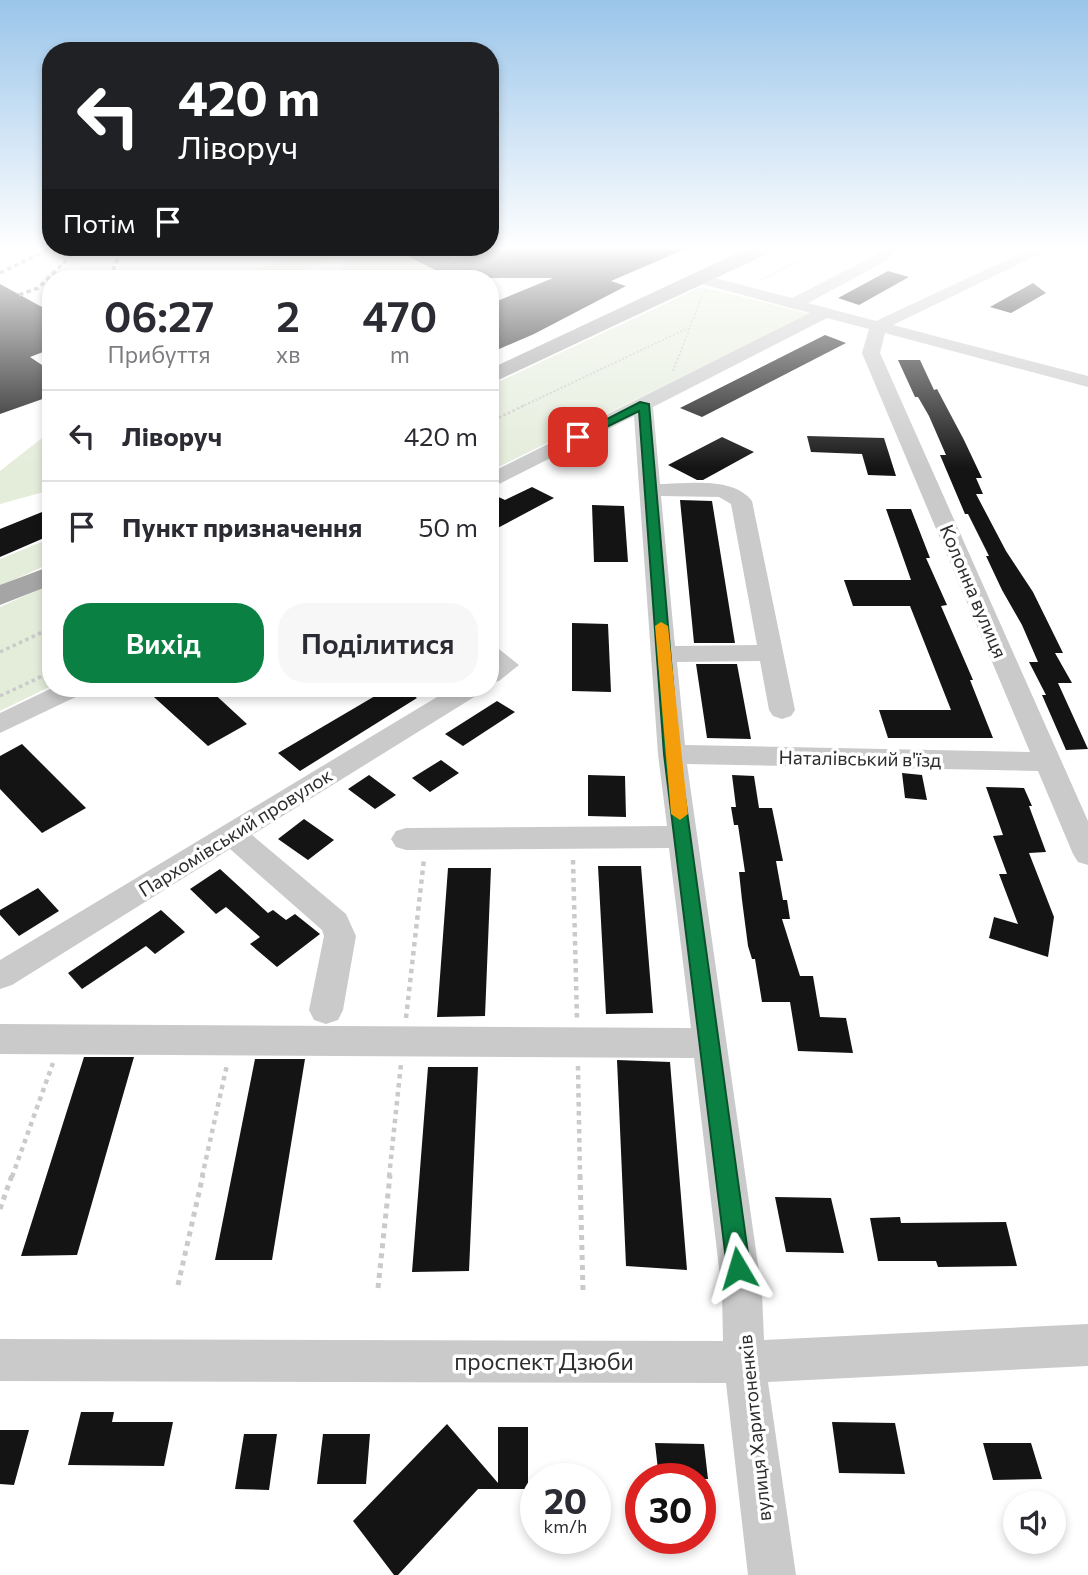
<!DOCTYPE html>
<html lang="uk">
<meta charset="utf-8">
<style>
:root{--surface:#fff;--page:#f7f7f7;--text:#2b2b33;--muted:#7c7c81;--line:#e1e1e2;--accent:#0b8043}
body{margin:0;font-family:Commissioner,sans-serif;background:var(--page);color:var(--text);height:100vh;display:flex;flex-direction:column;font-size:26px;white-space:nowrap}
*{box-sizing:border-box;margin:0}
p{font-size:23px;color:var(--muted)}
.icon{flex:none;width:38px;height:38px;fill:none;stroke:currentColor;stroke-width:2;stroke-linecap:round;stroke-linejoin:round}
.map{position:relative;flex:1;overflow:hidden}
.side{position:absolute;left:42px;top:270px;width:457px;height:427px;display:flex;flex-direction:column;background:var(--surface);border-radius:28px;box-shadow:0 4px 10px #0003}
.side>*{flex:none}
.hud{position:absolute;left:42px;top:42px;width:457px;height:214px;border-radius:28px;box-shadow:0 4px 10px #0003;background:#202124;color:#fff;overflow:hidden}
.controls{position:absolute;left:1003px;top:1491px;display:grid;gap:14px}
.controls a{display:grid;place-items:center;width:63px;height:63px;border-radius:50%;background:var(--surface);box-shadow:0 4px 10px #0003;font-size:35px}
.speed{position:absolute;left:520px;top:1463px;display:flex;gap:14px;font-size:35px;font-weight:700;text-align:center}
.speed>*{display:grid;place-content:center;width:91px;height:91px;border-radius:50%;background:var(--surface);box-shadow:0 4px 10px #0003;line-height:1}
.speed small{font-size:18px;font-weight:400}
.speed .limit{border:10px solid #d22;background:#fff;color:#111}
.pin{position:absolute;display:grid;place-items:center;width:60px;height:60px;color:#fff;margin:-30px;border-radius:14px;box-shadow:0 4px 10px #0006}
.me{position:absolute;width:77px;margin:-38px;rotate:353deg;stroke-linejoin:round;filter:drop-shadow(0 0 5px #0008)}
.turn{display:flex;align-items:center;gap:24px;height:147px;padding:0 21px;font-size:32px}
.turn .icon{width:91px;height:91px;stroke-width:2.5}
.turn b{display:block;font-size:49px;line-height:60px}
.then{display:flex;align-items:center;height:66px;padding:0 21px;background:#0003;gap:14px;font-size:26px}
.eta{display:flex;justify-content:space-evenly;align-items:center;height:119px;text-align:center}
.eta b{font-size:42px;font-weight:600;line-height:49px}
.cta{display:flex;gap:14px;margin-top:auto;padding:14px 21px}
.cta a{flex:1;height:80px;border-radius:28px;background:var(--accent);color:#fff;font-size:28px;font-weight:600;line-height:80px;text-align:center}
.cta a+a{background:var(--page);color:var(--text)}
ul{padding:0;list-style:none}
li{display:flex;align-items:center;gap:21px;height:91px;padding:0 21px;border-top:2px solid var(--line)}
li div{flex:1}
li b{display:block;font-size:26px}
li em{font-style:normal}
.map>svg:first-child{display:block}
.green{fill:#e4ecda}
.building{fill:#141414}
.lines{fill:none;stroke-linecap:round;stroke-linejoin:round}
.path-far4{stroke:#cacaca;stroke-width:2;stroke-dasharray:2 2;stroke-linecap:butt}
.path-far3{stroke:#cacaca;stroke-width:2.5;stroke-dasharray:2.5 2.5;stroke-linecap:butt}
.path-far2{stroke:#cacaca;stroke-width:3.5;stroke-dasharray:3.5 3.5;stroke-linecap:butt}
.path-far1{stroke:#cacaca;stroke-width:4.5;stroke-dasharray:4.5 4.5;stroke-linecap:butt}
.path{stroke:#cacaca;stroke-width:5;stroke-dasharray:5 5;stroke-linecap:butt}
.minor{fill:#cacaca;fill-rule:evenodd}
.major{fill:#a5a5a5;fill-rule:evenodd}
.rail{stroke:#828282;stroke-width:3.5;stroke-dasharray:4.5 3.5;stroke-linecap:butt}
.route{fill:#0b8043;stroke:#07532c;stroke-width:2}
.slow{fill:#f59e0b}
.labels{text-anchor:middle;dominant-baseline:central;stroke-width:7;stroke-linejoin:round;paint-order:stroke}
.street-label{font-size:19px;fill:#2d2d2d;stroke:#fff}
.near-street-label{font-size:23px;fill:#2d2d2d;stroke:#fff}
</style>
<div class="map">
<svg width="1088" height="1575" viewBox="0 0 1088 1575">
<rect width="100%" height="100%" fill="#fff"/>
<path class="green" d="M293,247H374L383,253L394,251L449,274L441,278H351L339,272L347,260L341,257L283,278H229L273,263Z
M701,287L810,314L490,471V386Z
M51,431V490L0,504V471Z
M51,538V563L0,586V559Z
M51,584V686L0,711V607Z"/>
<path class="building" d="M390,247H431L455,257L479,247H690L611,281L626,286L534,334L490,353V304L553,278H451Z
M888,271L909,277L859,305L838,298Z
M1033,283L1046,293L1011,313L990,307Z
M0,284L51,312V349L30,357L51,371V396L0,414Z
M825,335L846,343L702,417L680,408Z
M898,360H920L934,390L937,389L964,440L982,478H976L983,494H976L1006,551L1033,592L1063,653H1055L1072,683H1058L1088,749L1066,750L1042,695H1046L1029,662H1038L1022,625L1002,590L986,556H989L968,514H965L940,455H946L929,416L918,397H915Z
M807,436L884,438L896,476L868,475L862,454L811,452Z
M722,437L754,452L703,480H697L668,465Z
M532,487L554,498L490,532V493L505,500Z
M680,500L712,501L735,643H694Z
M592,505L624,506L628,562H594Z
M886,509H911L930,558H926L947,605L941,606L973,680H970L993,738H888L879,710H951L910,606H853L844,580H911Z
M42,512L51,521V535L0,557V529Z
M572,623L608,624L611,692L572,691Z
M696,664H737L751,739L707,738Z
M144,688H208L247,724L208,746Z
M363,688H403L417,698L300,771L278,753L375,696Z
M497,701L515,712L463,746L445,734Z
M22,744L86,808L42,833L0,789V756Z
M441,760L459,773L430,792L412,778Z
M902,773L922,775L927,800L905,798Z
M369,775L396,795L375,809L348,789Z
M588,775L625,776L626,817L588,816Z
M732,775L754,776L759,808H772L783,861H776L783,900H787L790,919H782L800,976H813L820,1017L846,1018L853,1053L798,1051L790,1002H762L755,959H752L748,946L742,900L739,872H745L738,825H734L731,807H736Z
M986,787L1024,788L1032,806H1029L1046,852L1029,853L1054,917L1048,957L989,938L994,917L1018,924L999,874H1007L993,836L1003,835Z
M304,819L334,840L308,860L278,839Z
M598,866H641L653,1013L606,1014Z
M448,868H491L485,1016L437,1017Z
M220,869L268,913L273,910L286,920L295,914L320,934L277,967L250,944L260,937L226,907L216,914L190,889Z
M38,888L59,911L19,936L0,915V910Z
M161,910L185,932L155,954L146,946L82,989L68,973Z
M84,1057H134L77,1255L21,1256Z
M255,1059H305L272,1260H215Z
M617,1060L670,1062L687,1270L626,1266Z
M428,1067H478L469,1271L412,1272Z
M775,1197L831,1198L844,1253L786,1252Z
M900,1217L901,1223L1006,1222L1017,1266L938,1267L936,1261H878L870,1218Z
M81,1412H114L112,1422H173L164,1466L68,1465Z
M832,1422L895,1423L905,1474L839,1473Z
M447,1424L498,1483V1427H528V1489H478L398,1575H394L353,1521Z
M0,1430H29L14,1485L0,1484Z
M244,1434H277L269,1490L235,1489Z
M323,1434H370L366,1484H317Z
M655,1443L704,1444L708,1479H659Z
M983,1443H1031L1042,1479L993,1480Z"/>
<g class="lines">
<path class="path-far4" d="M783,256L801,247
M761,280L826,247
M673,371L702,296
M521,407L688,328"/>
<path class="path-far3" d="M490,422L525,405"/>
<path class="path-far2" d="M0,652L51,628
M0,696L51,672"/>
<path class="path-far1" d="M573,860L577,1020
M406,1018L424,859
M578,1066L580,1177
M12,1177L53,1063
M202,1177L227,1065
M389,1177L401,1064"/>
<path class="path" d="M580,1175L583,1291
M0,1209L12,1175
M178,1285L203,1175
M378,1288L390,1175"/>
<path class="minor" d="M882,247H897L888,260L808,303L876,321L1034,247H1054L893,325L1088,376V387L885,333L880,353L1088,821V865L1078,862L1073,854L1038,771L687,764L762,1293L764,1340L1088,1324V1366L768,1382L796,1575H748L726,1383L0,1381V1339L723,1341L722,1293L694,1058L0,1054V1024L691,1028L669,848L406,850L396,847L391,839L396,831L406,828L667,826L658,754L634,416L497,485L490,487V473L810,313L694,282L692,279L694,276L700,274L792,298L878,254ZM827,318L869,329L862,353L1030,752L685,745L677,662L760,661L769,710L773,716L782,719L791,716L795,710L752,501C733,476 687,484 660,484L653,407ZM661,496L719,497L731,504L757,645L675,646Z
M490,646L499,649L519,665L499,681L490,683Z
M52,688H86L82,694L0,733V713Z
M452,688H483L479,694L252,835L346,914L356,936L343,1010L338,1020L326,1024L314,1020L309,1010L324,936L322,930L230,849L12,985L0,989V960Z"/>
<path class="major" d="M750,247H775L773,251L490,384V369Z
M51,566V585L0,605V585Z"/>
<path class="rail" d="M0,273L54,247
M110,278L122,247
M19,295L38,288L80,247"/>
</g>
<linearGradient id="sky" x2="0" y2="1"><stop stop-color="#9ac5ea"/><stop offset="0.53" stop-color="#fff"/><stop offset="1" stop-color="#fff" stop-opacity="0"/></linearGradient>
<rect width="1088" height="468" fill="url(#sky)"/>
<path class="route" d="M640,402L649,404L679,754L750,1268L746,1276L738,1280L731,1276L727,1268L664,754L639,411L582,439L572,437Z"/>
<path class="slow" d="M661,622L668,626L688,814L680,820L671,814L655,626Z"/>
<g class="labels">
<g class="street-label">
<text transform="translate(974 591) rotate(67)">Колонна вулиця</text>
<text transform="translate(860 758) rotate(1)">Наталівський в'їзд</text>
<text transform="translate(235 832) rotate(-32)">Пархомівський провулок</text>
<text transform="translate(754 1428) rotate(-96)">вулиця Харитоненків</text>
</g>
<g class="near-street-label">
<text x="544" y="1361">проспект Дзюби</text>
</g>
</g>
</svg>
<div class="controls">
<a><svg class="icon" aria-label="sound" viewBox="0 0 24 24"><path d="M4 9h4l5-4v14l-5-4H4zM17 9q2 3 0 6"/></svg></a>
</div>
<div class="speed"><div>20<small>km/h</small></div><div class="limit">30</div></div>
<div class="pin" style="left:578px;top:437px;background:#d93025"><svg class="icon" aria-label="arrive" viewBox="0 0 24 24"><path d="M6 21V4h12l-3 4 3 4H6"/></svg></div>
<svg class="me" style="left:738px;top:1268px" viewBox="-20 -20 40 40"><path d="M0-17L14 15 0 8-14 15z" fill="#0b8043" stroke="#fff" stroke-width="4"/></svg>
<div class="hud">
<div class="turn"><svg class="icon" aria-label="left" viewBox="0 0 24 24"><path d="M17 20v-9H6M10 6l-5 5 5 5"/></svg><div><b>420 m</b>Ліворуч</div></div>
<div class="then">Потім<svg class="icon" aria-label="arrive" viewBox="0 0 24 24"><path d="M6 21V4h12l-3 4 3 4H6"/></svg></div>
</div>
<section class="side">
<div class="eta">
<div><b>06:27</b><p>Прибуття</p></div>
<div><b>2</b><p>хв</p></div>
<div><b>470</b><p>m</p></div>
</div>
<ul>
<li><svg class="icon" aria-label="left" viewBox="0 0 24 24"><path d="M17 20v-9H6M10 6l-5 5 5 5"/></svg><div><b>Ліворуч</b></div><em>420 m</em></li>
<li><svg class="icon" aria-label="arrive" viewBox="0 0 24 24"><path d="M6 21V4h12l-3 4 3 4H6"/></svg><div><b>Пункт призначення</b></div><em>50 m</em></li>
</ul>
<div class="cta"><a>Вихід</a><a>Поділитися</a></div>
</section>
</div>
